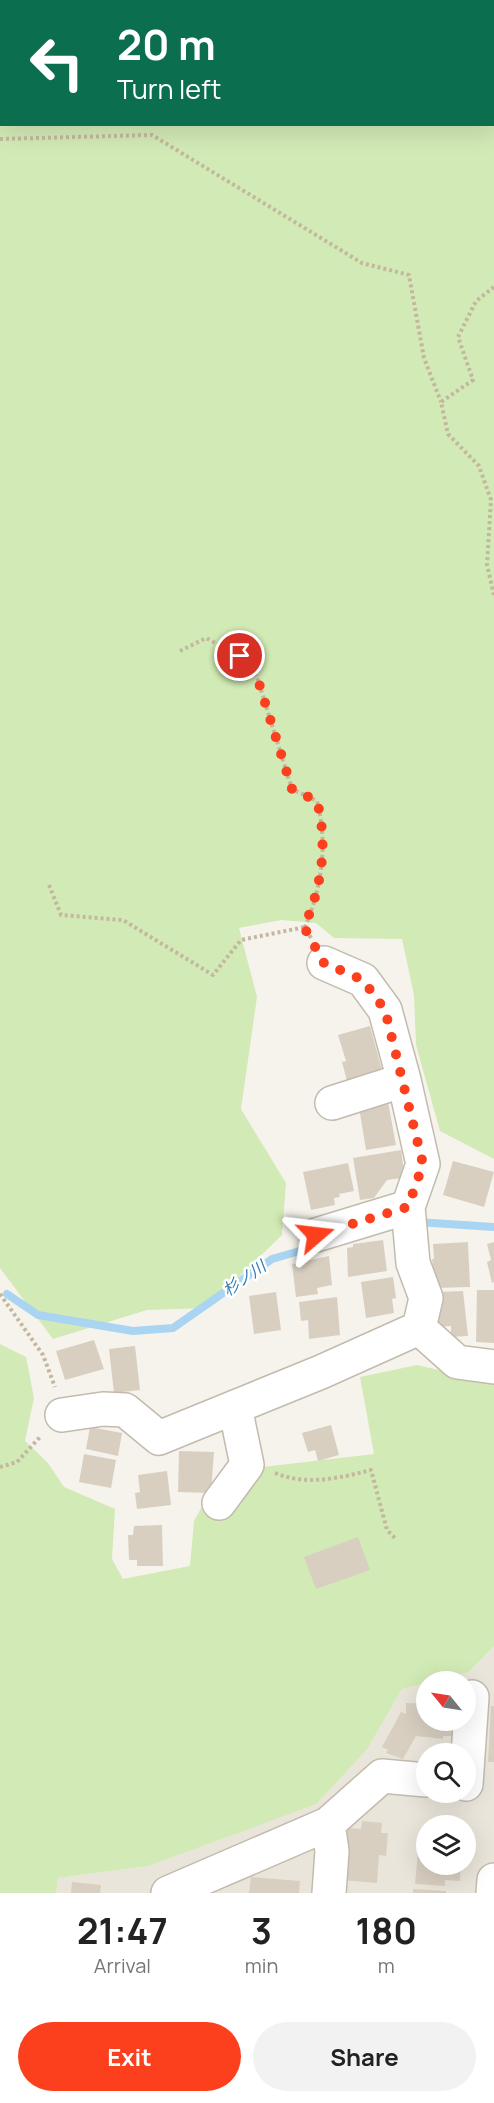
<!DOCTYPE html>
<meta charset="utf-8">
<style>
:root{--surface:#fff;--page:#f2f2f2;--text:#222;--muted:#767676;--accent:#fc3f1d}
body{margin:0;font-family:Manrope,"Noto Sans JP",sans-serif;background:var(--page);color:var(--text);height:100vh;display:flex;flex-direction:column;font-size:22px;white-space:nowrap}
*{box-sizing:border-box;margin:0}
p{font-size:20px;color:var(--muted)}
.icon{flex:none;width:33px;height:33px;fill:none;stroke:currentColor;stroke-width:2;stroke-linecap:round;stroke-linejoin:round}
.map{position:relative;height:1893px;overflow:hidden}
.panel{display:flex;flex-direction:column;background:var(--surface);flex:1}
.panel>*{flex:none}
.hud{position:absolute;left:0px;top:0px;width:495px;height:126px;box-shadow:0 6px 24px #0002;background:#0b6e4f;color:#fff;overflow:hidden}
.needle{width:39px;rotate:300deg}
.controls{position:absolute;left:416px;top:1671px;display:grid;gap:12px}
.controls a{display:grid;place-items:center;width:60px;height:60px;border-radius:50%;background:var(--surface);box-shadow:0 6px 24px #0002;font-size:30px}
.pin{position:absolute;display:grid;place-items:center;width:51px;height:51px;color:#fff;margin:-26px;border:3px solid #fff;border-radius:50%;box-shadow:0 2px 6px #0007}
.me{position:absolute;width:66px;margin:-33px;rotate:73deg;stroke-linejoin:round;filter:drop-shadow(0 0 4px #0008)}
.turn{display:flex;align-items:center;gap:21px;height:126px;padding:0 18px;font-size:27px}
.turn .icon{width:78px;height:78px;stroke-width:2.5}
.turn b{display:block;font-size:42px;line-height:51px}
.eta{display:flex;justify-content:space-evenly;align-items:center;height:102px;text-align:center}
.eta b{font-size:36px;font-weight:700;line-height:42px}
.action{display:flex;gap:12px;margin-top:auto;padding:12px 18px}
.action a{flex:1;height:69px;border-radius:36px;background:var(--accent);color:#fff;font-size:24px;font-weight:700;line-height:69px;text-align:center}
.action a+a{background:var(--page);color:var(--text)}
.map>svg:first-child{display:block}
.residential{fill:#eae5da;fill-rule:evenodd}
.green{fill:#d2eab5;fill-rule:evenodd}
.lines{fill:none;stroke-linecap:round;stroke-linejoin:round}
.stream{stroke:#a9d4f2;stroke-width:8}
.building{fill:#d8cfc1}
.minor-casing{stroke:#c2bbae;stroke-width:36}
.path{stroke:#c4b79f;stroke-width:4;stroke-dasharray:3 3;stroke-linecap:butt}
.minor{stroke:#fff;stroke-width:33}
.route{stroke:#fc3f1d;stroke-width:10;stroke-dasharray:0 18}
.labels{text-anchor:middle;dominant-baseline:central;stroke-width:5;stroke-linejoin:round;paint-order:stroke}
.water-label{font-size:16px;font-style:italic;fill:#2e7ab2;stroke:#fff}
</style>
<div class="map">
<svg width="494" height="1893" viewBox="0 0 494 1893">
<rect width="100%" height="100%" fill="#f6f3ec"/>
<path class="residential" d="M494,1646V1893H56L58,1878L148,1866L368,1748L402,1689L426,1683V1720H465V1682L431,1681L469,1672ZM426,1754H465V1792H426ZM426,1826H465V1864H426Z"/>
<path class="green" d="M0,0H494V1159L440,1131L416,1045L414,995L402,939L334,938L316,923L281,920L239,928L257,997L241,1109L286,1183L282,1235L207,1308L147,1310L53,1339L0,1268ZM2,2H494V124H2Z
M0,1344L26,1357L34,1398L25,1441L48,1463L64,1487L115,1509L112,1559L123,1579L190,1566L194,1521L221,1472L374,1454L360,1377L417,1365L494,1383V1646L469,1672L402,1689L368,1748L316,1804L148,1866L58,1878L56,1893H0Z"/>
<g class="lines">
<path class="stream" d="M417,1222L494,1227
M7,1294L38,1315L133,1331L173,1328L272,1259L317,1246"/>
</g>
<path class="building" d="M370,1026L382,1070L347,1081L342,1062L346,1061L338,1035Z
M388,1102L396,1145L366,1150L359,1107Z
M401,1150L404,1171L401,1172L402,1178L387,1180L374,1198L360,1200L353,1158Z
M453,1161L494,1172L484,1207L443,1195Z
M348,1163L354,1191L339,1194L340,1197L334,1198L335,1205L311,1210L303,1172Z
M383,1240L387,1271L348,1277L347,1248L353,1247V1244Z
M468,1242L470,1287L435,1288L432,1259H434L433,1244Z
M494,1242V1282L492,1283L487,1262L491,1260L487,1244Z
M329,1256L332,1285L317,1288L318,1294L296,1297L292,1264Z
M393,1277L396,1298L392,1299L394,1313L366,1318L361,1282Z
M477,1290H494V1343L476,1342Z
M463,1291L468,1336L451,1337V1326L437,1327L438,1292Z
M276,1292L281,1330L254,1334L249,1296Z
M337,1297L340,1335L309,1339L308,1320L301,1321L299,1302Z
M94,1340L104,1369L65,1380L56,1351Z
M135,1346L140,1390L114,1393L109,1349Z
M331,1425L339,1455L318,1461L315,1450L308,1452L302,1433Z
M90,1427L122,1433L118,1456L86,1449Z
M179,1451L214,1452L211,1493L178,1492Z
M84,1454L116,1460L111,1488L79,1482Z
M167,1471L171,1505L137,1509L135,1493L140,1492L138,1475Z
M162,1525L163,1566H137V1560H129L128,1535H133L134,1526Z
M358,1537L370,1570L316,1589L304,1557Z
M406,1703L426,1704V1720H453V1736H443V1739L416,1736L403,1759L386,1753L388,1750L382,1747L401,1712L406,1714Z
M491,1706H494V1762H488Z
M362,1821L382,1823L381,1833H388L386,1856L379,1855L377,1883L340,1880L347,1828L361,1829Z
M419,1840L426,1841V1864H461L460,1881L445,1880V1886L415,1884Z
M251,1877L300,1881L299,1893H249Z
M72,1882L101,1885L100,1893H71Z
M413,1889L446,1891V1893H413Z"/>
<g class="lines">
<g class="minor-casing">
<path id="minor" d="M324,963L363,980L385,1010L404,1080L423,1164L408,1207L413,1263L426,1298L419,1328L457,1362L494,1367
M332,1103L404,1080
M316,1235L408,1207
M62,1415L103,1409L125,1410L159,1438L321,1372L419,1328
M219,1503L247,1465L235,1407
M466,1784L472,1697
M328,1824L332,1851L329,1893
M168,1893L328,1824L382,1776L426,1780
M493,1893L494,1880"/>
</g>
<path class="path" d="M0,139L152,135L362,263L409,275L424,358L441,402
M494,287L476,301L458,337L473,380L441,402L448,434L479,466L491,500L487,565L494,595
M180,651L206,638L240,656L257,677L292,789L317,801C328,844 322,887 305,927L311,938
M49,885L61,915L123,920L213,975L241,940L305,927
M0,1294L43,1355L55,1387
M0,1467L17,1462L41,1436
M275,1473C306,1486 340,1478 371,1470L387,1530L395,1538"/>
<use href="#minor" class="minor"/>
</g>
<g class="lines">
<path class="route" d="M240,656L257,677L292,789L317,801C328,843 322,887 304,927L324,963L363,980L385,1010L423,1164L408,1207L316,1235"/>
</g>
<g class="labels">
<g class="water-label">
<text transform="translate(244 1278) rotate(-35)">杉ノ川</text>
</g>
</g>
</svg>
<div class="controls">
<a><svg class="needle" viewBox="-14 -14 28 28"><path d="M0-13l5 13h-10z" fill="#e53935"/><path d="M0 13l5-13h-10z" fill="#767676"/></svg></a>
<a><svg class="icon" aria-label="search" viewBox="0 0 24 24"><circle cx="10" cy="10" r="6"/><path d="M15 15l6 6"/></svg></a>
<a><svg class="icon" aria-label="layers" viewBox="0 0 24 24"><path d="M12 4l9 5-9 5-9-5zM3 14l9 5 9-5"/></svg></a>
</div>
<div class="pin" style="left:240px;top:656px;background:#d93025"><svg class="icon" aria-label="arrive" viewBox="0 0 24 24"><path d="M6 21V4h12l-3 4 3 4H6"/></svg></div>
<svg class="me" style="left:316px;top:1235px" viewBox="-20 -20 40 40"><path d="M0-17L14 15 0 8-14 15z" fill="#fc3f1d" stroke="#fff" stroke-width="4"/></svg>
<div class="hud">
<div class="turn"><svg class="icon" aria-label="left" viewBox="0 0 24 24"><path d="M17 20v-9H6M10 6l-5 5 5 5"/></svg><div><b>20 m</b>Turn left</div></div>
</div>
</div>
<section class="panel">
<div class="eta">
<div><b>21:47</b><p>Arrival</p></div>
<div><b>3</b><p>min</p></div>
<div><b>180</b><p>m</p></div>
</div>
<div class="action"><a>Exit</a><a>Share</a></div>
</section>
